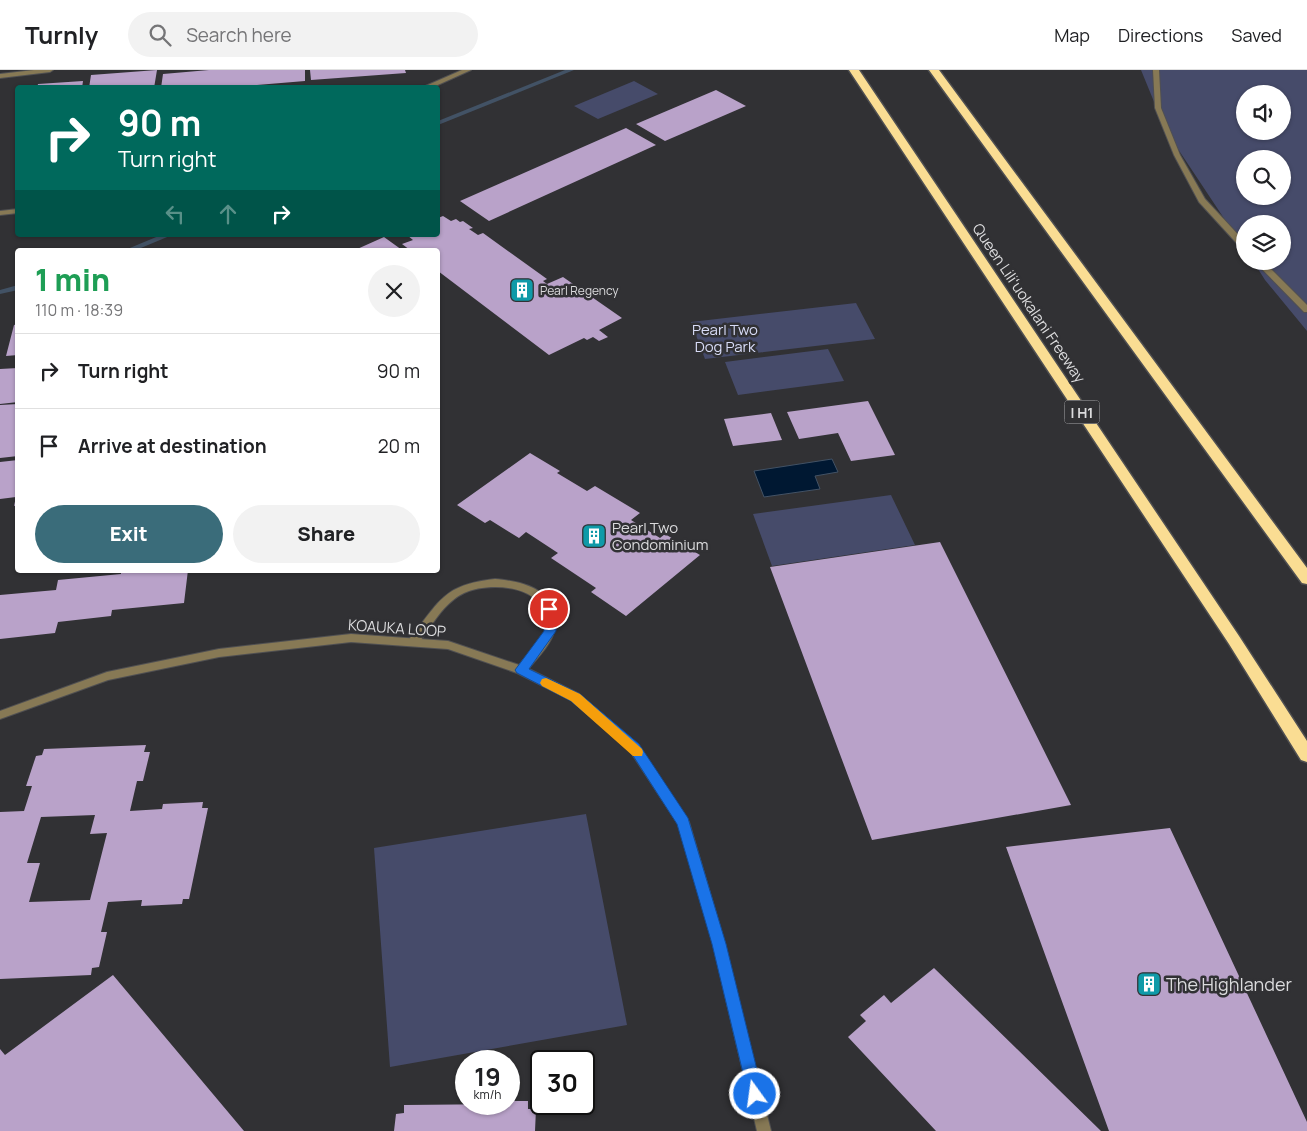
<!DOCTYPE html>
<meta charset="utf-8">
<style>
:root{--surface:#fff;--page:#f2f2f2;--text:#202124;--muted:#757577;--line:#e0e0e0;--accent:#3a6c7a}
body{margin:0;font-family:Manrope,sans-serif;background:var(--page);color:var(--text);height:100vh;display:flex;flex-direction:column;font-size:19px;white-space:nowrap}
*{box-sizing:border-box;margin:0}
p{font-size:16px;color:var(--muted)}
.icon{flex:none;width:28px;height:28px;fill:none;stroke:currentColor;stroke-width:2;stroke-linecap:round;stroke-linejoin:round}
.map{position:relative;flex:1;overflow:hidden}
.details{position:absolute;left:15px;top:178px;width:425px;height:325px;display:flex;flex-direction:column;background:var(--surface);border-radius:5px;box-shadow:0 1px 4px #0004}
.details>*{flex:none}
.hud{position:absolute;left:15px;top:15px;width:425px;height:152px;border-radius:5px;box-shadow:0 1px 4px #0004;background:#00695c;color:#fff;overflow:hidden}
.fabs{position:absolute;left:1236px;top:15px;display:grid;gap:10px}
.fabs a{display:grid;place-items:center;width:55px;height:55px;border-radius:50%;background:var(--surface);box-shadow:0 1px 4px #0004;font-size:25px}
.speed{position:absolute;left:455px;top:980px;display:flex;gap:10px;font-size:25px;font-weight:700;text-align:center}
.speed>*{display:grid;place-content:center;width:65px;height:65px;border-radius:50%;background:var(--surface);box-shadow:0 1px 4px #0004;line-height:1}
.speed small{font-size:12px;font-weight:400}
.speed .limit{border:2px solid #111;border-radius:8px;background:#fff;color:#111}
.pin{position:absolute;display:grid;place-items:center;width:42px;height:42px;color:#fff;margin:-21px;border:2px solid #fff;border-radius:50%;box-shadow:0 1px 5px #0007}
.me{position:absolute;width:55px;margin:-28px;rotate:346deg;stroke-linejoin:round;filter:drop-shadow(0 0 4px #0008)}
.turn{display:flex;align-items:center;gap:18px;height:105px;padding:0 20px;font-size:22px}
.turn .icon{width:65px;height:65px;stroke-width:2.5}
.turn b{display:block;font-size:35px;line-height:42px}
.lanes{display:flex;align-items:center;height:48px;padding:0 20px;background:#0003;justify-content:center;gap:25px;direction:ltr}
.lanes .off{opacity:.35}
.round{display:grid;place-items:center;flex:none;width:52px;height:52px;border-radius:26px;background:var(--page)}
.overview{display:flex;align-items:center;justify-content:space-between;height:85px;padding:0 20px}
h1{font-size:30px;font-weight:800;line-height:38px;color:#1e9e55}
.primary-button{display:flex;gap:10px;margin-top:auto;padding:10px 20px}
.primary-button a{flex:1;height:58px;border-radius:30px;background:var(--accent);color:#fff;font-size:20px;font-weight:800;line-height:58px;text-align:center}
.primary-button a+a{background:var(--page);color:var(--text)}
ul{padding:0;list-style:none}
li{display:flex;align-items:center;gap:15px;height:75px;padding:0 20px;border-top:1px solid var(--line)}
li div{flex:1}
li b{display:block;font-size:19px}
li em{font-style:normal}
header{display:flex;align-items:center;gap:30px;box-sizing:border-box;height:70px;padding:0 25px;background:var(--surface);border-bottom:1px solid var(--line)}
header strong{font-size:24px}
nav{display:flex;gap:28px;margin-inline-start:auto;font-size:18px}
.search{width:350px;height:45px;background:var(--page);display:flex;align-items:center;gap:12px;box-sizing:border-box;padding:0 18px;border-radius:28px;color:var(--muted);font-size:19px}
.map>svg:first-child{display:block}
.green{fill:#464b6a;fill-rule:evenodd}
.water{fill:#001832;stroke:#425265}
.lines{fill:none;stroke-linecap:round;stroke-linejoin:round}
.stream{fill:#425265;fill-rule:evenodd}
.building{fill:#b9a2c9;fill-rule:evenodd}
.service-casing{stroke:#505052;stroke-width:2}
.minor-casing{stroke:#505052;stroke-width:2}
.motorway-casing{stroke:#505052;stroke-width:3}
.service{fill:#877955;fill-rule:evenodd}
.minor{fill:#877955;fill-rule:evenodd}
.motorway{fill:#fadd93;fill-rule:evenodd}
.route{fill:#1a73e8;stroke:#114b97}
.slow{fill:#f59e0b}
.labels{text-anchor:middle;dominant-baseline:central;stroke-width:5;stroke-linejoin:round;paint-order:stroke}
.far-poi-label{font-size:12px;fill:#dbdbdd;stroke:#313134;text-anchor:start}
.shield{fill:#313134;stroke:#a8a8aa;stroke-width:1}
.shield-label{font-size:14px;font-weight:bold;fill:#dbdbdd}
.street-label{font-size:15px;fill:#dbdbdd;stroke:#313134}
.park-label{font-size:15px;fill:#d8dcf7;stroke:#313134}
.poi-label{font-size:15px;fill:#dbdbdd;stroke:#313134;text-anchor:start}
.near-poi-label{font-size:18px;fill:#dbdbdd;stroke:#313134;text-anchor:start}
</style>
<header>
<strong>Turnly</strong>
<div class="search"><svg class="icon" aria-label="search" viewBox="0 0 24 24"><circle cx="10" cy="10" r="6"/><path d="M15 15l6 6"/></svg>Search here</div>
<nav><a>Map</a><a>Directions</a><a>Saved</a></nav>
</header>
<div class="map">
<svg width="1307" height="1061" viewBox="0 0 1307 1061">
<rect width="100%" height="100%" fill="#313134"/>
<path class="green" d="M1141,0H1307V261L1265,210L1253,191H1282V154H1245V180L1166,61ZM1245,24H1282V61H1245ZM1245,89H1282V126H1245Z
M634,11L658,24L598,49L574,36Z
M856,233L875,269L705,289L691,252Z
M828,279L844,311L738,325L725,292Z
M891,425L915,475L772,496L753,444Z
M586,744L627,955L390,997L374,778Z"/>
<path class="water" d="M832,389L838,402L815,406L820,419L764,427L754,401Z"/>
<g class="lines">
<path class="stream" d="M565,0H574L438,55V51Z
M161,165H172L136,180H125Z
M18,215V220L0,224V220Z"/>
</g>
<path class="building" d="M157,0L154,18H89L91,5Z
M209,0H305V11L220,18H161L163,4Z
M310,0H405L406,3L311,10Z
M83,11L82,18H37L38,14Z
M716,20L746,36L665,71L636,54Z
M626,58L656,75L489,151L460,131Z
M443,146L451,151L456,149L460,152L463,151L473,158L469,159L478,165L483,163L547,209L543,211L547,214L563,207L622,248L599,260L608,267L599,271L593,267L587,270L584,268L549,285L438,201V180H410L402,174L413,170L407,165H438V148Z
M384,167L402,180H355Z
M18,254V285L6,286L14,255Z
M18,298V332L0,334V299Z
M868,331L895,385L851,391L838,363L799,369L787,342Z
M18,334V386L0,388V335Z
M771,343L782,370L733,376L724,349Z
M530,383L560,401L557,403L587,421L595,416L640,443L631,450L660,468L665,464L700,485L626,546L591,522L596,518L551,488L558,483L526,462L519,468L490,450L485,453L457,435Z
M18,390V435L14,436L16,427L0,429V392Z
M940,472L1071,735L872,770L770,497Z
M121,500H188L184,533L112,540L111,546L58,552L55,563L0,569V525L56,520L58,510L121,504Z
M146,675L144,682H150L143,711H137L130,741L162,739L163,734L203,732L202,738H208L189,829H183L182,834L141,836L142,830L108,832L101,862H107L99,897L92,898L91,905L0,909V742L24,741L32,716H26L36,686L42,685L44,679ZM95,745L90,764L107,763L90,830L29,832L40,793H27L41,747Z
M1170,758L1307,1052V1061H1109L1006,777Z
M934,898L1101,1061H936L848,967L866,951L860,945L884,925L891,933Z
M113,905L244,1061H0V979L5,985Z
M509,1031H528V1039H536L535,1061H394L396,1044L404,1043V1035L509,1034Z"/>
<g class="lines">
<g class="service-casing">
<path id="service" d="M34,0H53L50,2L0,8V4Z
M462,0H471L431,18H421Z
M1153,0H1159L1161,38L1180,85L1205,129L1245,172V179H1242L1199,132L1174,85L1155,38Z
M18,139V143L0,145V141Z
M1254,191H1263L1307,235V242H1304Z
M495,509C518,511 553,518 554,547C555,552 556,558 554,562C549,578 534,591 525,603H517L516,600C523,587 538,577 544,563C546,559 545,553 544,548C543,514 487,512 464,523C443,533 432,556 418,574H410L409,571L410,568C441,531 442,515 495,509Z"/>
</g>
<g class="minor-casing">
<path id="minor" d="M351,564L448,571L525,597L579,624L638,675L689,752L725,874L771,1061H757L713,874L678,754L630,681L571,630L517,603L448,579L351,572L219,587L108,610L0,649V641L107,602L219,579Z"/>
</g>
<g class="motorway-casing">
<path id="motorway" d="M849,0H859L1239,566L1307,671V692L1301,690L1229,574Z
M929,0H939L1307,498V514L1302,513Z"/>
</g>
<use href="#service" class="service"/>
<use href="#minor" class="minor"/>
<use href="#motorway" class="motorway"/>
</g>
<path class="route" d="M549,535L555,539L556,561L529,599L580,624L639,674L688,748L726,874L763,1024L761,1029L755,1031L750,1029L748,1024L712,874L677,754L630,681L571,631L517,603L515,600L544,561L543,539Z"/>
<path class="slow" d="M546,608L580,624L642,679L643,682L642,686H633L571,631L542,616L540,613L542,609Z"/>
<defs>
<g id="building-square" transform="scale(1.25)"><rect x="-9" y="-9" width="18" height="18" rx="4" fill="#0f9aa8" stroke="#313134"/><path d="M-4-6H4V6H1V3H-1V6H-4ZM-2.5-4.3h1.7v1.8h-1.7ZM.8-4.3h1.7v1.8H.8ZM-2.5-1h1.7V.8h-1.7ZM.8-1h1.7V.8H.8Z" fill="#fff"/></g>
</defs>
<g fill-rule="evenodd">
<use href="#building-square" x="522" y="220"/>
<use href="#building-square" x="594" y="466"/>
<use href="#building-square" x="1149" y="914"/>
</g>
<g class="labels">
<g class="far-poi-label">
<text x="540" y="220">Pearl Regency</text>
</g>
<rect class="shield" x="1064.5" y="330.5" width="35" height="23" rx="4"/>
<g class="shield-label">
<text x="1082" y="342">I H1</text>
</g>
<g class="street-label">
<text transform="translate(1029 233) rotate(56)">Queen Liliʻuokalani Freeway</text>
<text transform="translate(397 558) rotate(4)">KOAUKA LOOP</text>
</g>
<g class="park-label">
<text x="725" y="259">Pearl Two<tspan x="725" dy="17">Dog Park</tspan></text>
</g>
<g class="poi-label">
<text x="612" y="457">Pearl Two<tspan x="612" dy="17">Condominium</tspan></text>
</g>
<g class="near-poi-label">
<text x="1166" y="914">The Highlander</text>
</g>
</g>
</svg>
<div class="fabs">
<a><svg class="icon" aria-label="sound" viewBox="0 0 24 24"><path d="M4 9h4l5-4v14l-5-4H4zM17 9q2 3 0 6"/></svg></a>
<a><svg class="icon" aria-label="search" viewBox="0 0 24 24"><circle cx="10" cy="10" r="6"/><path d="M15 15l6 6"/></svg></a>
<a><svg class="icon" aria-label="layers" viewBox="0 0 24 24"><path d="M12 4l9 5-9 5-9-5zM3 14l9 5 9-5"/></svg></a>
</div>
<div class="speed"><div>19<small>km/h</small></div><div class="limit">30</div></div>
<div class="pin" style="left:549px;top:539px;background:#d93025"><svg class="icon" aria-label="arrive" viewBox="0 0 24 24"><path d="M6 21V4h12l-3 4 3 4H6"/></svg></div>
<svg class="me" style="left:755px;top:1024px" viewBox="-20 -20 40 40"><circle r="17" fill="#1a73e8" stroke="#fff" stroke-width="3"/><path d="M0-11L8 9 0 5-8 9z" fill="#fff"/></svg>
<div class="hud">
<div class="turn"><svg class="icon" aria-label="right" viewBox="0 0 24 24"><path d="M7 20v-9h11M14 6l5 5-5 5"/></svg><div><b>90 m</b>Turn right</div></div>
<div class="lanes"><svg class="icon off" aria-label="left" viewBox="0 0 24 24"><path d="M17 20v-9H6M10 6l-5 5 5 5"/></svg><svg class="icon off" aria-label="ahead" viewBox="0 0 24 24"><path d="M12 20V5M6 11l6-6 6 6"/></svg><svg class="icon" aria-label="right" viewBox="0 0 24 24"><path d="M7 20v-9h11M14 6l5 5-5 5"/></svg></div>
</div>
<section class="details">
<div class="overview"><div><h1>1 min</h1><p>110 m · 18:39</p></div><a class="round"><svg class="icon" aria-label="close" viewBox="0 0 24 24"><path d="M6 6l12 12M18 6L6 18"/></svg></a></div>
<ul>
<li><svg class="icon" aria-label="right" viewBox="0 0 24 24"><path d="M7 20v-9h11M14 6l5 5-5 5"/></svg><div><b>Turn right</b></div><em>90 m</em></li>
<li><svg class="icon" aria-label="arrive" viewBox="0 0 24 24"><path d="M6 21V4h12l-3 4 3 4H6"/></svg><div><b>Arrive at destination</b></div><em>20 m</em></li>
</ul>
<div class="primary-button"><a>Exit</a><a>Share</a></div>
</section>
</div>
